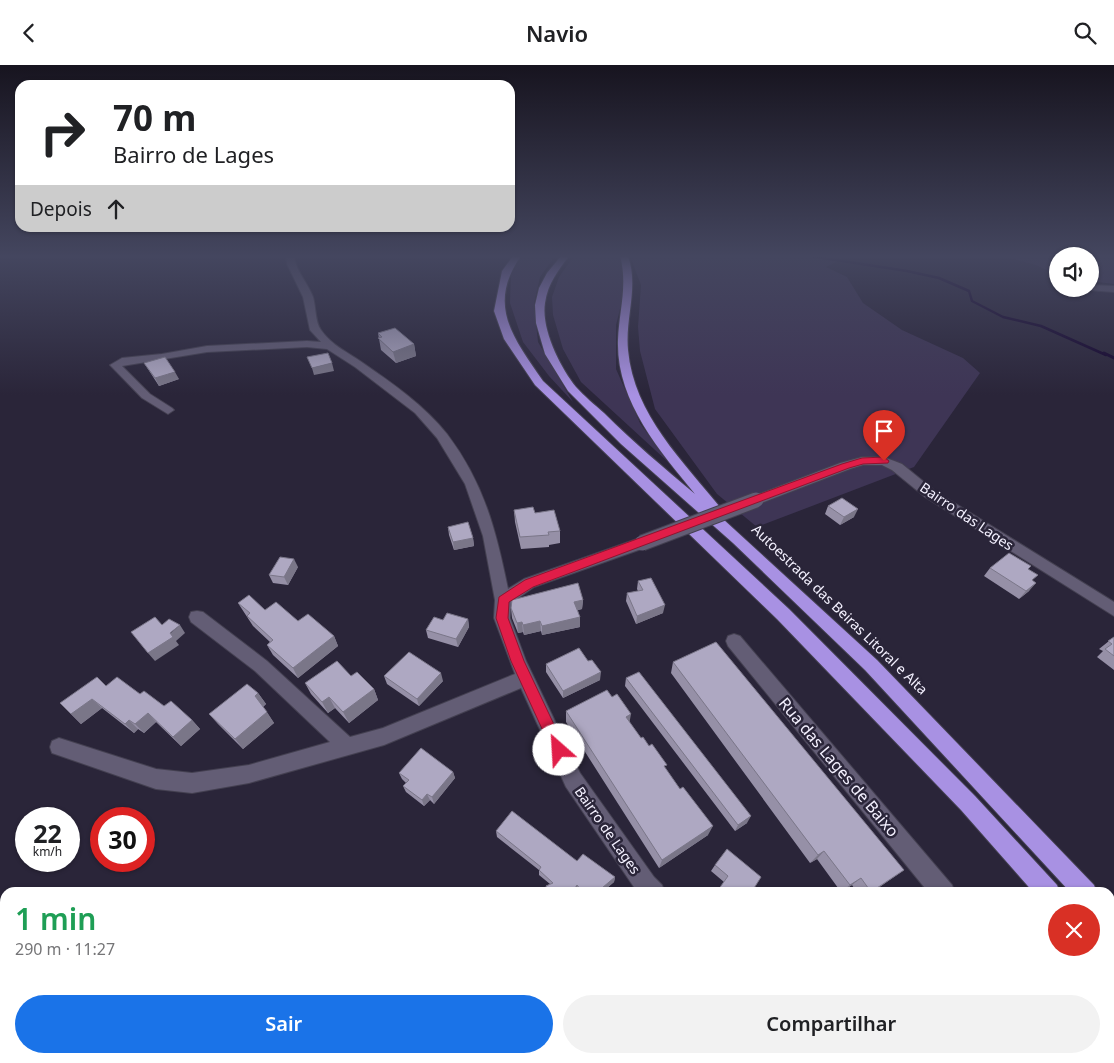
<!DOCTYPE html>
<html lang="pt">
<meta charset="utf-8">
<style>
:root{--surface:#fff;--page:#f2f2f2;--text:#202124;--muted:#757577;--accent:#1a73e8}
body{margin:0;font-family:"Noto Sans",sans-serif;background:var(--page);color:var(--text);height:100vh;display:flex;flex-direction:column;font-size:19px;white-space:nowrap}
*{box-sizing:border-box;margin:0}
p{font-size:16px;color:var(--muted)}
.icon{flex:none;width:28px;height:28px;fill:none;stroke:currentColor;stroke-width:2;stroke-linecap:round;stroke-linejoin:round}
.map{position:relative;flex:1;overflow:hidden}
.side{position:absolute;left:0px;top:822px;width:1115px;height:176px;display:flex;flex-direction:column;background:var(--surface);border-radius:15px 15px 0 0;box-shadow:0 1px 4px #0004}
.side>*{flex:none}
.banner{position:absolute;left:15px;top:15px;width:500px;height:152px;border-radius:15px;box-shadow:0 1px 4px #0004;background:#fff;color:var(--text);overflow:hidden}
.controls{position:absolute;left:1049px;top:182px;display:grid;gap:10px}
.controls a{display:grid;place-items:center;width:50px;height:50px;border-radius:50%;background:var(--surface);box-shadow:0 1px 4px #0004;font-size:25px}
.speed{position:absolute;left:15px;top:742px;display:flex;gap:10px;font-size:25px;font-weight:700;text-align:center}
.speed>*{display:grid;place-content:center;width:65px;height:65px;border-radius:50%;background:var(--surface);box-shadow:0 1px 4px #0004;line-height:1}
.speed small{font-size:12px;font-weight:400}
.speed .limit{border:8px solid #d22;background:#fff;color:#111}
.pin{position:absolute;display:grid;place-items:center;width:42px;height:42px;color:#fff;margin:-51px -21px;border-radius:50% 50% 50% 0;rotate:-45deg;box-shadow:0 0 5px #0007}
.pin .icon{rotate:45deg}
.me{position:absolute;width:55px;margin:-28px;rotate:334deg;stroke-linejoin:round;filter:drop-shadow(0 0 4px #0008)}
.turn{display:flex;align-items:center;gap:18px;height:105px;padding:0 15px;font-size:22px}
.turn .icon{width:65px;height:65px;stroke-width:2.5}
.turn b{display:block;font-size:35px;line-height:42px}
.then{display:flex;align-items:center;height:48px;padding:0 15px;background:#0003;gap:10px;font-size:19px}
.round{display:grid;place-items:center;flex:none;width:52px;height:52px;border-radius:26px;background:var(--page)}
.head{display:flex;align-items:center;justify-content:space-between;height:85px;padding:0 15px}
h1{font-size:30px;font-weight:600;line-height:38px;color:#1e9e55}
.button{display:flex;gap:10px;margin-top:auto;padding:10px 15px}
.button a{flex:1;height:58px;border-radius:30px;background:var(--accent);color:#fff;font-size:20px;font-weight:600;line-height:58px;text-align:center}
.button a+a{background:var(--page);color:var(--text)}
header{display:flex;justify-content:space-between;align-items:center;height:65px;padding:0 15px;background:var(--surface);font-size:22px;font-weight:600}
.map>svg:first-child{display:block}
.green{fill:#3e3555}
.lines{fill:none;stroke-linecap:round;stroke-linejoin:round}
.stream-far1{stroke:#13032c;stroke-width:2.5}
.stream{stroke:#13032c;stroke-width:3}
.street-casing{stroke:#444051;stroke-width:2}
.highway-casing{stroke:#444051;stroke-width:2}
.street{fill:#635d75;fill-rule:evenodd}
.highway{fill:#a891e3;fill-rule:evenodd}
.street-bridge-casing{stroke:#444051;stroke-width:17;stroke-linecap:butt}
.street-bridge{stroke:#635d75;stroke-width:15}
.wall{fill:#9690a7}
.shaded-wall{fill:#7a7688}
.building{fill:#aea8c2;stroke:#7a7688}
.route{fill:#e11d48;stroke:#92132f}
.labels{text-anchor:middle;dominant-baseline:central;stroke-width:5;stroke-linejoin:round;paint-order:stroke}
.street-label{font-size:14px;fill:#f4f1ff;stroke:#2a2539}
.near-street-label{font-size:16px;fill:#f4f1ff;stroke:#2a2539}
</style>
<header><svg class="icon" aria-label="back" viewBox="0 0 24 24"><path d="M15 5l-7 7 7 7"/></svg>Navio<svg class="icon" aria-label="search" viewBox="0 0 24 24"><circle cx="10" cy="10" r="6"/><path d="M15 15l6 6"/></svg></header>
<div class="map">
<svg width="1114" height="998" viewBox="0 0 1114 998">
<rect width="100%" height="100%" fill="#2a2539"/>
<path class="green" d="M522,191H555L540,212L534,239L538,277L573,337L549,311L523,277L510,238L511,208Z
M574,191H618L624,204L625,224L616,260V304L640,358L667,396L581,317L563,284L553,250L552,232L559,212Z
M630,191H906H848L826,202L847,212L863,238L902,265L963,293L980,308L914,402L757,462L717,429L655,344L640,286L638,262L641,220Z
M1001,191H1114V219L1090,216V191H1058L1057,210L1036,200Z"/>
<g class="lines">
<path class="stream-far1" d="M810,191L907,206L939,213L969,226L972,236L1003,252L1041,261L1106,290"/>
<path class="stream" d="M1104,288L1114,293"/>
<g class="street-casing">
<path id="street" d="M286,191H294C296,207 308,218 313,232C316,242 315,257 321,265C331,280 349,288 363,298C392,318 425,341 447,369C484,418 496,465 508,524L524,514L637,474L642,473L647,474L649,478L647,482L534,522L511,538L510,553L526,596L580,708L654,812L662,820L665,828H638L566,722L521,623L384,680L249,718L192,728L156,724L52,688L50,682L52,676L59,673L156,704L192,708L249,700L330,677L255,606L191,557L189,552L191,547L197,546L203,547L267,596L350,672L383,663L515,609L494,553L495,535L483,471L465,419L437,373L415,348L355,302L327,284L307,282L207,287L122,301L150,329L172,343L174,345L168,349L142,333L110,300L122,293L162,289L207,281L307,276L321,277L310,265L303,232L287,199Z
M1090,220L1114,221V227L1087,225L1090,224Z
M862,392H884L902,399L935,426L1114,537V551L925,432L892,405L882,400H863L850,404L756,440L751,438L749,435L751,432L840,398Z
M734,569L740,571L952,820L955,828H929L728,581L726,576L728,571Z
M950,994H996L994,998H952Z"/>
</g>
<g class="highway-casing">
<path id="highway" d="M513,191H521C486,241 514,273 543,316L789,544L975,731L1057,820L1060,828H1034L961,745L777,554L535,320L504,274L494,246L502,206Z
M561,191H569C558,206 548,218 545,238C541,264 560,302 576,322C584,331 595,340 604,348C633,377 664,403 695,429C659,385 616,336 618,275C619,246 628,220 620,191H628C639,222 625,253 628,285C634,351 685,398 724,447L726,450L723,454L877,595L1094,820L1097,828H1071L865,605L733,478L621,379L568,326L545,289L536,258L535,240L539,223L547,208Z
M1110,842L1114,843V868L1110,867Z
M1110,882L1114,884V910L1110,908Z"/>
</g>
<use href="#street" class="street"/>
<use href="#highway" class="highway"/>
<g class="street-bridge-casing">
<path id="street-bridge" d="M642,478L756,435"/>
</g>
<use href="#street-bridge" class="street-bridge"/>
</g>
<path class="wall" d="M378,268L414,279L416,291L396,298L381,285Z
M144,298L179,314L159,321Z
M828,441L854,452L840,460L825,449Z
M514,445L535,448L560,466V478L549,480V482L521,484L515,457Z
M448,462L473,473L474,481L454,485L449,470Z
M1031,501L1028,504L1033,516L1029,526L1019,534L984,511L990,503Z
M298,502L288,520L273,518L269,510Z
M638,516L663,548L636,559L626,536L627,528L638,526L637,524Z
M583,535L582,544L578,545L580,562L542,570L541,566L524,570L523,567L518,568L512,553L511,543Z
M238,538L265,545L298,556L334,571L338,581L298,613L273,590L267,580L270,577L253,561Z
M468,554L469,562L458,582L428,573L426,565Z
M1114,572V605L1097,592L1103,586L1099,584Z
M588,596L600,615L563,633L546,607V599Z
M673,597L904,805L871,828H857L852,820L841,827L817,794L810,798L671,608Z
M351,611L374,624L378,635L349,658L335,643L328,648L311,629L305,618Z
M384,611L443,616L419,641L387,619Z
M626,613L747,758L735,766L625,621Z
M106,621L164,641L192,655L200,664L181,681L156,657L144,668L138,664L134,668L102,643L81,659L71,649Z
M258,628L266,639L263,642L274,658L243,684L218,659L209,649Z
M566,646L629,657L641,673L665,704L708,770L659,803L566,657Z
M453,707L455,713L434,739L430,735L424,741L406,727L403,721L406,718L402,714L399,708Z
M496,766L577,796L615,812L614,817L601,828H579L577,825L575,828H546V821L550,819L539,810V805L497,772Z
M715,800L751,828L724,817L711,806Z
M765,994H797L801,998H762Z"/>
<path class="shaded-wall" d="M414,279L416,291L396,298L393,287Z
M332,298L334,306L314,310L312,303Z
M175,307L179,314L159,321L155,313Z
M858,444L854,452L840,460L844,452Z
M473,473L474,481L454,485L453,477Z
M294,494L298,502L288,520L284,512Z
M1036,518L1029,526L1019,534L1026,526Z
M583,535L582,544L574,546V537Z
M665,540L663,548L636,559L637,551Z
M580,552V562L542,570V561Z
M468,554L469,562L458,582L456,574Z
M540,556L541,566L524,570L523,560Z
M522,557L523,567L518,568L517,558Z
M180,560L185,568L176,576L179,580L155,596L148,588Z
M334,571L338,581L298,613L293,603Z
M601,607L600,615L563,633V626Z
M441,608L443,616L419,641L417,634Z
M374,624L378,635L349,658L343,647Z
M258,628L266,639L262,642L255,631Z
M329,632L335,643L328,648L322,637Z
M92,634L102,643L81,659L71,649Z
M267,647L274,658L243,684L235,674Z
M148,648L156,657L144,668L135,659Z
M631,649L629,660L626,652Z
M129,655L138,664L134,668L125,659Z
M192,655L200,664L181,681L173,672Z
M453,707L455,713L434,739L432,732Z
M427,729L430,735L424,741L422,735Z
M751,751L747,758L735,766L738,760Z
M713,761L708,770L659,803L662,795Z
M824,786L817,794L810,798L818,790Z
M615,812L614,817L601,828H596Z
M861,813L852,820L841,827L850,820Z
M577,820V825L575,828H572Z"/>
<path class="building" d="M395,263L414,279L393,287L378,273L382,272L378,268Z
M328,288L332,298L312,303L307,292Z
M165,292L175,307L155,313L144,298Z
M842,433L858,444L844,452L828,441Z
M533,442L535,448L554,445L560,466L548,467L549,470L520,472L514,445Z
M468,457L473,473L453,477L448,462Z
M1009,488L1031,501L1028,504L1038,510L1032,515L1036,518L1026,526L990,503Z
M280,492L294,494L284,512L269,510Z
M651,513L665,540L637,551L627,528L643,525L638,516Z
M578,518L583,535L574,537L580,552L542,561L540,556L523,560L522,557L517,558L511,543L512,535Z
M249,530L265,545L276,537L298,556L308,549L334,571L293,603L267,580L273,575L247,551L250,548L238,538Z
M447,548L468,554L456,574L426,565L434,552L443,555Z
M155,552L162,560L169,554L180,560L170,568L173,572L148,588L131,567Z
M1114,572V591L1105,584L1112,579L1108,576Z
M716,577L904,805L871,827L861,813L850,820L824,786L818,790L673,597Z
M579,583L588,596L592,595L601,607L563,626L546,599Z
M409,587L441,608L417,634L384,611Z
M337,596L351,611L357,607L374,624L343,647L329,632L322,637L305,618Z
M639,607L751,751L738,760L626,613Z
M97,612L106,621L117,612L140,629L144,626L164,641L171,636L192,655L173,672L148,648L135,659L129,655L125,659L92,634L71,649L60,638Z
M247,619L258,628L255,631L267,647L235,674L209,649Z
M607,625L612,632L617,629L631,649L626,652L641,673L643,672L649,681L652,679L667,700L664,701L680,724L683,722L713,761L662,795L566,646Z
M421,683L453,707L432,732L427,729L422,735L403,721L409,715L399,708Z
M512,746L577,796L583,789L615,812L596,828H583L577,820L572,828H548L546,821L553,818L539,805L541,802L496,766Z
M727,784L761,812L751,828H716L728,811L715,800Z
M770,994H797L801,998H768Z"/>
<linearGradient id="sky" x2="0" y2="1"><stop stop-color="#17141f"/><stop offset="0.58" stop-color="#44465f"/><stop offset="1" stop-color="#44465f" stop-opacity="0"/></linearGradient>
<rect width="1114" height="330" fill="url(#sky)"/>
<path class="route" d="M884,392L889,396L888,398L863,399L849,403L533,522L509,537L508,553L524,596L566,685L564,690L559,692L554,690L511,596L496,553L499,532L525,515L842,399L862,393Z"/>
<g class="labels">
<g class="street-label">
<text transform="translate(967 451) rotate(34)">Bairro das Lages</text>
<text transform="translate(840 544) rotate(44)">Autoestrada das Beiras Litoral e Alta</text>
<text transform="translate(608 765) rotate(55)">Bairro de Lages</text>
</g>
<g class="near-street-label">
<text transform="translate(839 702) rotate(50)">Rua das Lages de Baixo</text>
</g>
</g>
</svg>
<div class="controls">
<a><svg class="icon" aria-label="sound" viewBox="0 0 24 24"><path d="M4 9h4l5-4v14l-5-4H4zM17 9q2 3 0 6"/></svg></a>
</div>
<div class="speed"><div>22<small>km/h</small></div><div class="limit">30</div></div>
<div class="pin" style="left:884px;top:396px;background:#d93025"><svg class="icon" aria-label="arrive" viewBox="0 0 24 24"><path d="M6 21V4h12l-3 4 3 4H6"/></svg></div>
<svg class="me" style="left:559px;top:685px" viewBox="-20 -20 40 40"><circle r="19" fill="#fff"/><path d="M0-13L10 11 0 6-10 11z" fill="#e11d48"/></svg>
<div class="banner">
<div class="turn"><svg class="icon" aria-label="right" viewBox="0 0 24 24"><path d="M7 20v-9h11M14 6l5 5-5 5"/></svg><div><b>70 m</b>Bairro de Lages</div></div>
<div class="then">Depois<svg class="icon" aria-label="ahead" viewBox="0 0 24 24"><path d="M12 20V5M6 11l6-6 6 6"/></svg></div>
</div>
<section class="side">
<div class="head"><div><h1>1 min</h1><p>290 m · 11:27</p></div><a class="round" style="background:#d93025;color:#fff"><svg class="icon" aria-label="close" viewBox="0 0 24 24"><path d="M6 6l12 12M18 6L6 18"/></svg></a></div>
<div class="button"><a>Sair</a><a>Compartilhar</a></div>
</section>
</div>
